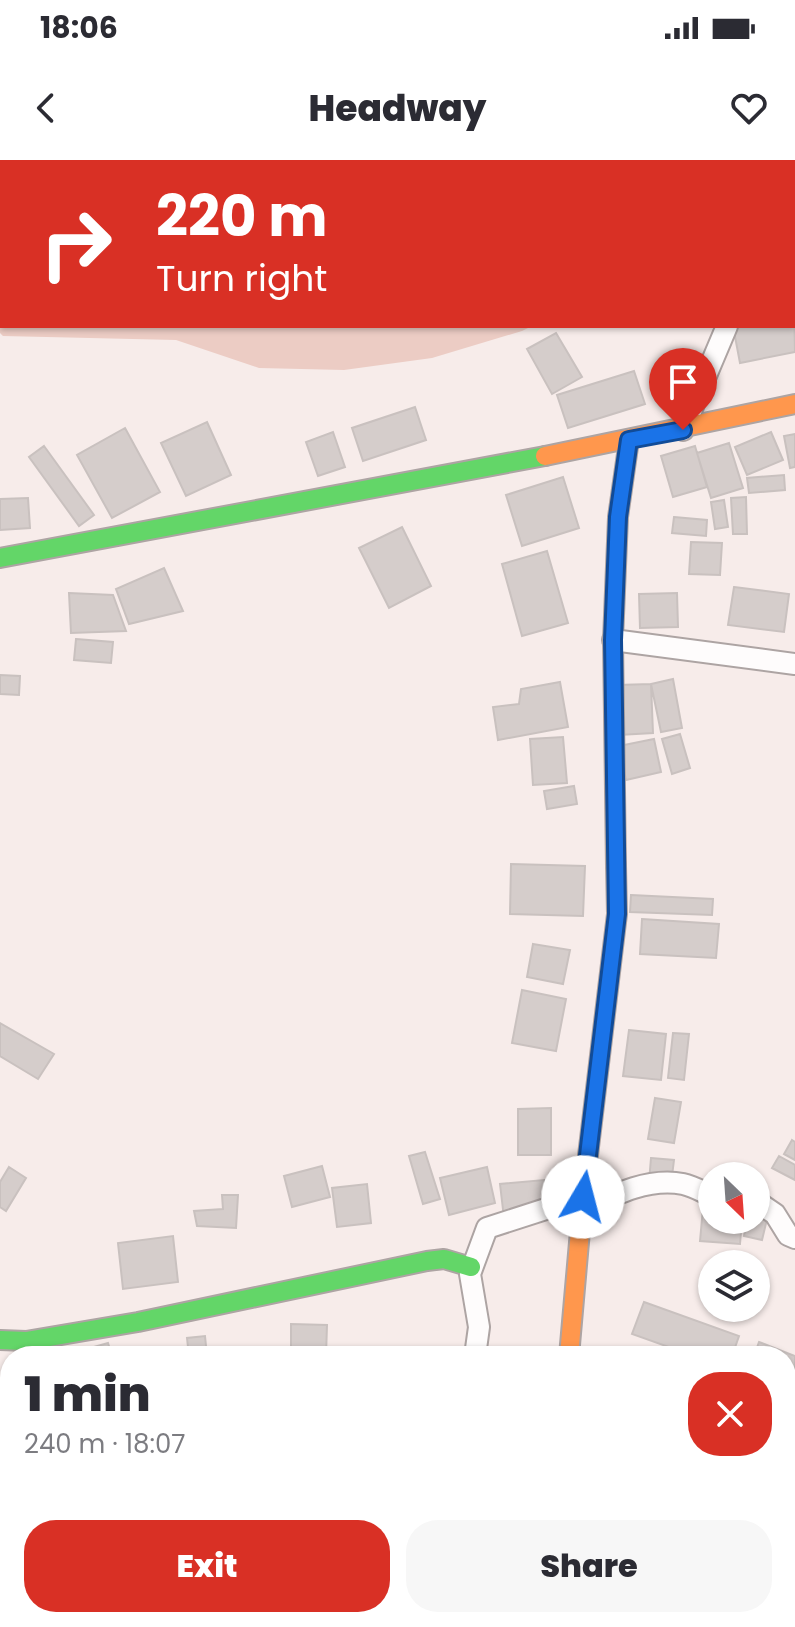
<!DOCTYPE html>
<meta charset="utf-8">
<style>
:root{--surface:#fff;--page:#f7f7f7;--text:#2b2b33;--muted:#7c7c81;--accent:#d93025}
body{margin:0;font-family:Poppins,sans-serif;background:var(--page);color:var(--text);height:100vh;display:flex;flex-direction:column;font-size:30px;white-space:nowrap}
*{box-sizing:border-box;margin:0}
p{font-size:26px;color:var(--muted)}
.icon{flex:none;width:44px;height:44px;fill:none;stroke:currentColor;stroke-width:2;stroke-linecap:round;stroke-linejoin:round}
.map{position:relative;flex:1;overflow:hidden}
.panel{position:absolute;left:0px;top:1186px;width:796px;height:282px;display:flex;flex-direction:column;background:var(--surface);border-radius:32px 32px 0 0;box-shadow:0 2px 6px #0004}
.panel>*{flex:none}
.guide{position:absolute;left:0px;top:0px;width:796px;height:168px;box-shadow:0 2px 6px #0004;background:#d93025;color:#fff;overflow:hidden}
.needle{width:52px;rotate:155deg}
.controls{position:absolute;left:698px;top:1002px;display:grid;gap:16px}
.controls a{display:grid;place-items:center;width:72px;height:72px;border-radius:50%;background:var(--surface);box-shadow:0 2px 6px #0004;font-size:40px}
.pin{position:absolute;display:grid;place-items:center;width:68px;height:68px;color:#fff;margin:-82px -34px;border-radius:50% 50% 50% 0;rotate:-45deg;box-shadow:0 0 8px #0007}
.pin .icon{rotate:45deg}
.me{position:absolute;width:88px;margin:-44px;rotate:8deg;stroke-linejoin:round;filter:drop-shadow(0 0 6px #0008)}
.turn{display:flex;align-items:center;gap:28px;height:168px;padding:0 24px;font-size:36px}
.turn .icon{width:104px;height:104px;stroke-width:2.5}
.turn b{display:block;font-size:56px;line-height:68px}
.round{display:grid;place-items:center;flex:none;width:84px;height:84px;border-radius:32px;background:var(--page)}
.summary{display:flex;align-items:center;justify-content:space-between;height:136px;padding:0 24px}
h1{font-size:48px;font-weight:800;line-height:60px}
.primary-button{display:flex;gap:16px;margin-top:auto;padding:16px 24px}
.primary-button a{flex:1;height:92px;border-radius:32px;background:var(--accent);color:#fff;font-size:32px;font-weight:800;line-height:92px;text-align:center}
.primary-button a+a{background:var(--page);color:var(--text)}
.status{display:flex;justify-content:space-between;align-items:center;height:56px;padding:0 40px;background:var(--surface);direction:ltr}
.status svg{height:22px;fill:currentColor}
header{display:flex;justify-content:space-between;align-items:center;height:104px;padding:0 24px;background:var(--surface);font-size:36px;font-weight:800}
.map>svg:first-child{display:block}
.green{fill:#ecccc4}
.building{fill:#d5cdcb;stroke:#c9c1bf;stroke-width:2}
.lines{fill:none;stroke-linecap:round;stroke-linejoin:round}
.street-casing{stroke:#ada4a3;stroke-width:24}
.fast-casing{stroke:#ada4a3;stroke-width:22}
.slow-casing{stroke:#ada4a3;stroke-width:22}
.street{stroke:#fefcfc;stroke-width:20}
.fast{stroke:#63d668;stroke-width:18}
.slow{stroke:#ff974d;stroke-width:18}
.route-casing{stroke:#114b97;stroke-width:20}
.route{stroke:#1a73e8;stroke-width:14}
</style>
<div class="status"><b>18:06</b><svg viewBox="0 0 49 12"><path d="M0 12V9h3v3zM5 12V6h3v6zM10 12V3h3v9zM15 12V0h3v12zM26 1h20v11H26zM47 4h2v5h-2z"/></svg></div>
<header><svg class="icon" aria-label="back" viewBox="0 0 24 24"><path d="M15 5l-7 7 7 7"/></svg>Headway<svg class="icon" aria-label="heart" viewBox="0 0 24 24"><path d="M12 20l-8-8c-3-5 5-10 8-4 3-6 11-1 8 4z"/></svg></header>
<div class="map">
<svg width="795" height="1467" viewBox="0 0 795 1467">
<rect width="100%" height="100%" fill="#f7ecea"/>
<path class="green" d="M0,0H660L2,2V166H532L522,171L432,198L344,210L259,208L176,180L3,176L0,173Z"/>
<path class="building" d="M794,147L795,192L740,203L733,166H794Z
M556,173L582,217L552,234L527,189Z
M634,211L645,244L568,268L557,235Z
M415,247L426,280L363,301L352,268Z
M207,262L231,315L186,336L161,283Z
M125,268L160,332L112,358L77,295Z
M333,272L345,307L318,316L306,282Z
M771,272L783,300L747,315L735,287Z
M795,274V307L790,308L784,276Z
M729,283L743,328L711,338L697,293Z
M44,286L94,355L79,366L29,297Z
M695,286L707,327L673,337L661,296Z
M784,315L785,330L749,333L747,318Z
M563,317L579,368L522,386L506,335Z
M746,337L747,374H733L731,338Z
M28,338L30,368L0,370V339Z
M724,340L728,367L715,369L711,342Z
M674,357L707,360L706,376L672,373Z
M402,367L431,426L389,448L359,388Z
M691,382L722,383L720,415L689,414Z
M547,391L568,463L522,476L502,404Z
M164,408L183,451L129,464L116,429Z
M734,427L789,434L784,472L728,465Z
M69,433L113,435L126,471L71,473Z
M677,433L678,467L640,468L639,434Z
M76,479L113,482L111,503L74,500Z
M0,515L20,516L19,535L0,534Z
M673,519L682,568L661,572L651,524Z
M560,522L568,567L498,580L493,547L519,544L521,529Z
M651,524L653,573L619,575L617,525Z
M680,574L690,608L672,614L662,579Z
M563,577L567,623L533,625L530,579Z
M654,579L661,612L626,620L619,586Z
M574,626L577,644L547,649L544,631Z
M511,704L585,706L583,756L510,754Z
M631,735L713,739L712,755L630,752Z
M642,759L719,764L716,798L640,794Z
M533,784L570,790L563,824L527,817Z
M522,830L566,839L556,891L512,883Z
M0,863L54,894L38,919L0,896Z
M629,870L666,874L661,920L623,916Z
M673,873L689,874L684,920L668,918Z
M655,938L681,942L674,983L648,979Z
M551,948V995H518V949Z
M792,980L795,982V1000L784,994Z
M425,992L440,1039L423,1044L409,996Z
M779,996L795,1005V1020L772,1008Z
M651,998L674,1000L671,1024L649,1022Z
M322,1006L330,1037L292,1047L284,1016Z
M9,1007L26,1018L6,1051L0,1047V1022Z
M487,1007L495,1043L449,1055L440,1018Z
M544,1020L547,1054L504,1058L500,1024Z
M367,1024L371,1063L337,1067L332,1028Z
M222,1035H238L236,1068L197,1066L194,1051L223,1049Z
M703,1048L712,1049V1060H742L740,1084L700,1081Z
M756,1052L768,1055L762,1080L744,1076L747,1060H756Z
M173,1076L178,1122L123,1129L118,1083Z
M644,1142L739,1176L732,1196H694L632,1174Z
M291,1164L327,1165L326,1196H291Z
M205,1176L207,1196H189L187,1178Z
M759,1182L795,1196V1232L786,1229V1196H754Z
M108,1183L112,1196H62Z
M10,1270V1287L0,1288V1271Z
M0,1299L9,1364L0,1365Z
M786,1366L795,1369V1410L786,1407Z
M786,1437L795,1440V1467L749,1466L752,1458H786Z
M10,1444V1458H41L43,1467H5L0,1446Z
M130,1458H183L130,1461Z
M719,1458H742L739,1465Z"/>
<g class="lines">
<g class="street-casing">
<path id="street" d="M794,10L795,8
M683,270L727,166
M613,480L795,504
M756,1041L775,1054L788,1075L795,1078
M581,1051C612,1036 647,1017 683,1024C693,1026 703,1032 712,1036
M475,1196L479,1167L470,1114L487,1068L583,1037
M526,1458V1467
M392,1467L396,1458"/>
</g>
<g class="fast-casing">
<path id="fast" d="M0,398L545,296
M616,706L613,480L618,357L629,280
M0,1180L26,1181L138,1162L427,1101L444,1099L471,1107"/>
</g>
<g class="slow-casing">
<path id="slow" d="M545,296L795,244
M569,1196L583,1037L617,754L616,706"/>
</g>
<use href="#street" class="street"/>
<use href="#fast" class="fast"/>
<use href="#slow" class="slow"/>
</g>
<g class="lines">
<g class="route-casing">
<path id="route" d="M583,1037L617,754L613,480L618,357L629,280L683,270"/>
</g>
<use href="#route" class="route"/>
</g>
</svg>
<div class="controls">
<a><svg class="needle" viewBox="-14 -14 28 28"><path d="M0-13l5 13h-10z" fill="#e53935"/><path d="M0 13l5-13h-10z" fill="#7c7c81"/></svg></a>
<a><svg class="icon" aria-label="layers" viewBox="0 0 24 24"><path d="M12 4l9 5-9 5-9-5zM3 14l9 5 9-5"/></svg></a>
</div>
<div class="pin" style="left:683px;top:270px;background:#d93025"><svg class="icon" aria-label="arrive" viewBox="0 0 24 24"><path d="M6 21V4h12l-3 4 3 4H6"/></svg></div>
<svg class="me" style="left:583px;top:1037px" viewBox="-20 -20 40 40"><circle r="19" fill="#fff"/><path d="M0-13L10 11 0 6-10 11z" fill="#1a73e8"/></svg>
<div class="guide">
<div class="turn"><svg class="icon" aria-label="right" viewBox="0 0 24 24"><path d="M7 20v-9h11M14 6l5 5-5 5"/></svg><div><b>220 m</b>Turn right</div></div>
</div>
<section class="panel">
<div class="summary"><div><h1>1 min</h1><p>240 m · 18:07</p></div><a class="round" style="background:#d93025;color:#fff"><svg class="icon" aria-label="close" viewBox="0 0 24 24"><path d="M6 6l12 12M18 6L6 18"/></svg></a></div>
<div class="primary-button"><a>Exit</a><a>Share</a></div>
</section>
</div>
